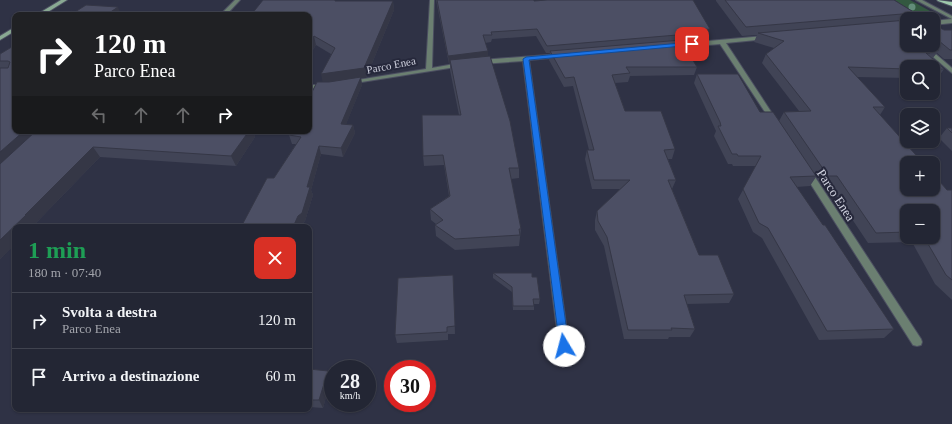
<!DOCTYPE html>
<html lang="it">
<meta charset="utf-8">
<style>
:root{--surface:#232634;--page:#2b2e3c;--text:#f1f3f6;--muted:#a3a5ac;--line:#40434f}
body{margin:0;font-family:Georgia,serif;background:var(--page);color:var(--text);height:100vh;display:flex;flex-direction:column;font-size:15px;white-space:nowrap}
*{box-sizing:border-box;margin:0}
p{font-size:13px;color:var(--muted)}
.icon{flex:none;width:22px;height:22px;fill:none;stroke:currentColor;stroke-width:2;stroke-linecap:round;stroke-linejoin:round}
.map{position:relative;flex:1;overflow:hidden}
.sheet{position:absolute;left:12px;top:224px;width:300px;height:188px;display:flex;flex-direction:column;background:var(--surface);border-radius:8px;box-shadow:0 1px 3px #0004,0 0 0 1px var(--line)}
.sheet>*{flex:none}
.banner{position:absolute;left:12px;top:12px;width:300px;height:122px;border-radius:8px;box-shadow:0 1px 3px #0004,0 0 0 1px var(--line);background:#202124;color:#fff;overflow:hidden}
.tools{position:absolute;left:900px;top:12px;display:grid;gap:8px}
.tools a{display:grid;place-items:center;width:40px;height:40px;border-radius:8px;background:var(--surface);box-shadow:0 1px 3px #0004,0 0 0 1px var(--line);font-size:20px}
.speed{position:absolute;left:324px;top:360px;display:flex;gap:8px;font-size:20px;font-weight:700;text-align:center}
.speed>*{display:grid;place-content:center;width:52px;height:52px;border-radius:50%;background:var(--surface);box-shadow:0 1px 3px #0004,0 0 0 1px var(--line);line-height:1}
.speed small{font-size:10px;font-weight:400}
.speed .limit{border:6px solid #d22;background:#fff;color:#111}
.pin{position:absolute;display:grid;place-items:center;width:34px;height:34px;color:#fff;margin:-17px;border-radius:8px;box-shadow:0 2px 6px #0006}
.me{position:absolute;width:44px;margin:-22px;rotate:352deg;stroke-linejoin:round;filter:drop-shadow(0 0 3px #0008)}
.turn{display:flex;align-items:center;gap:14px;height:84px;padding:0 16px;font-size:18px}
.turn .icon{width:52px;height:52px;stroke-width:2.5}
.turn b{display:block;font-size:28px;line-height:34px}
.lanes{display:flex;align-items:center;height:38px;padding:0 16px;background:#0003;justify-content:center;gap:20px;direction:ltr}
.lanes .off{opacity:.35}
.round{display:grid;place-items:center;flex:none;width:42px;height:42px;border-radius:8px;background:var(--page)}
.headline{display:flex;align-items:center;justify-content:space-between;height:68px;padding:0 16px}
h1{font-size:24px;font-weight:700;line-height:30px;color:#1e9e55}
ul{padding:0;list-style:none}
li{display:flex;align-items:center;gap:12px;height:56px;padding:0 16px;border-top:1px solid var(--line)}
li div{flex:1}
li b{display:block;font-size:15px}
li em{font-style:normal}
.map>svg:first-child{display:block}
.green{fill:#335840}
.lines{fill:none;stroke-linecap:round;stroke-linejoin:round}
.street-casing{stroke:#4c4f61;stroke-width:2}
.secondary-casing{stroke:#4c4f61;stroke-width:2}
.primary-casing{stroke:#4c4f61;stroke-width:2}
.street{fill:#6b7f71;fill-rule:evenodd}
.secondary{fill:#89a993;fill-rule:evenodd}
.primary{fill:#a0caad;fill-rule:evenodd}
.tree{fill:#628c79}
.wall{fill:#414456;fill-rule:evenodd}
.shaded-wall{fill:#353746}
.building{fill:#4c4f64;stroke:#353746}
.route{fill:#1a73e8;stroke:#114b97}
.labels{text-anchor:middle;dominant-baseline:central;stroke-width:4;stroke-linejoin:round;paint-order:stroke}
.far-street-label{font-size:11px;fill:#cfd1de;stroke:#26283b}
.street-label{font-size:13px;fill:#cfd1de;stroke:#26283b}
</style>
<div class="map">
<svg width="952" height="424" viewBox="0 0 952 424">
<rect width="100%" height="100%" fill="#2f3245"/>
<path class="green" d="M895,0H910L939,16C918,23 911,12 895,0Z"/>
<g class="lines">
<g class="street-casing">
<path id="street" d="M235,0H240L226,15H220Z
M430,0H434L432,68L460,63L463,65L462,66L349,84L348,83L351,81L426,69Z
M916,0H922L952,16V23L933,25V21L952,19Z
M765,36L768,38L767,39L726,43L777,121L774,123L771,121L720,44L675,48L672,46L675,44Z
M919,45H925L952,68V73Z
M560,54L563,56L562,57L529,60L569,346L568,349L564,350L560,349L559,346L523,61L481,64L478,62L481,60Z
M309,85H326L329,87L326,89H309Z
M805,171H811L921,339L922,342L921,345L917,346L913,345L805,175L804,173Z"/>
</g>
<g class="secondary-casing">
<path id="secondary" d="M61,0H67L43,15H36Z
M15,27V31L0,40V36Z"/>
</g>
<g class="primary-casing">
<path id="primary" d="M937,0L952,2V6L938,1Z"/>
</g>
<use href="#street" class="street"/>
<use href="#secondary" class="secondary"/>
<use href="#primary" class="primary"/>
</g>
<circle class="tree" cx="912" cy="7" r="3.5"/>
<path class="wall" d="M436,0H534V1L707,36L676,39V40L697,67L694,75L630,76L628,82L615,83L625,111L675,149L672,159H668L676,180L672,189L699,255L734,294L729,303L687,304L695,329L690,337H669L668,339H624L604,246L595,230V220L597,211L620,189H592L585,159L587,150H589L573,86L564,87L549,60L550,53H546L536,36L492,39L491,42L485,43L488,51V56L519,168V178L511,179L521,229L519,246L455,250L436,236L435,225L436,224L431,220L430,209L449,196L444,165L424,166L423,156L459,115L450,70V63L449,64Z
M716,0H894L925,19H907V45H933V24L944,30H952V59H944L937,53L932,59L944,69L937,79H933V67H907V78L857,77L885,107L880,115L947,190H952V300L935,284L912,242L868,243L830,186H822L816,177L810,186L796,187L894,329L884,338L819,340L762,238L753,232L738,199L756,166H733L732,164H728L714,136L716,131L694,83L697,74L760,112L779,121L784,112L799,111L762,63L766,54L774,48L754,42L757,35L742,36L716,1ZM907,211L933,237H907Z
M337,1H393L394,10L366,78H361L362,85L346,124L353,125L355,133L343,157L321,154L311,190L313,195L305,221L301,225L300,227H241L274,178L296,144H292L289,135L323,82L331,54L316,45L309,56V15Z
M15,45V131H253L255,137L236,166L100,157L35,224V225L0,259V54Z
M947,128H952V151L939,138Z
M493,273L540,299L539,304H534V310H513L512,292L493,278Z
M453,275L455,334H448V340L397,343L395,335Z
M309,369L328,371L331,378L323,408L309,407Z"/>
<path class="shaded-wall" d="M393,1L394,10L366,78H361L362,85L343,132L323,84L321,74Z
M118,7L121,15H106Z
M710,29L707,36L676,39L677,35L676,32Z
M314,36L316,45L309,56V44Z
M488,51V59L450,60V63L449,64L448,56Z
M353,125L355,133L343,157L341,148Z
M24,131H43L0,170V152Z
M249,131H253L255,137L236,166L231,156Z
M319,146L321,154L311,190L313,195L305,221L301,225L300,227H293L307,187Z
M93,147L100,157L35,224V225L34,227H15V245L0,259V240Z
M328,371L331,378L323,408L319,400Z"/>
<path class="building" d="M263,0H335V1H393L364,68L321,74L335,48L314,36L309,44V15H251Z
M437,0H534V1L547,0H693L710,29L676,32L677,35L547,46L537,29L491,32L492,35H483L488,51L448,56Z
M725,0H894L925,19H913L914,13L746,27Z
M86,5L118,7L106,15H65L71,11L75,12Z
M907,20V45H933V44L939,50L926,49L930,53H926L944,69H933V67H907V69L848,67L885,107H873L923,163H907V189H933V174L947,190H952V280L946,275L924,237H933V211H907V232L876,233L837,176H828L784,112L811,111L766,54L784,41L758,33Z
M933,24L944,30H952V50H950L933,36Z
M681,40L697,67H626L630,73L612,75L625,111H661L675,149L664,150L676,180H668L699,255H718L734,294L684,295L695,329L671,328L672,330H628L607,237L598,221L597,211L630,180H594L587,150H594L574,77L565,78L550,51Z
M15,45V131H24L0,152V68H8L10,62L8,61H0V54Z
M490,56L510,121L519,168H509L521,229H519L520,235L455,239L435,225L443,220L430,209L450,196L443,155L423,156L422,115H461L450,60Z
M697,74H738L760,112H773L816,176L790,177L823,225H825L894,329L827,331L768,228L759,223L743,189L761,156H738L737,154H732L718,126H721L720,122Z
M361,77L341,124L353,125L341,148L319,146L307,187H310L302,213L298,216L293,227H241L267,178H274L301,137L289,135L291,131H309V98L317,82H329Z
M947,128H952V133Z
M36,131H249L231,156L93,147L25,215H26L0,240V164Z
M493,273H532V277H537L540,299H533L534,306H513L512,287Z
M453,275L455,326L447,327V332L395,335L398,278Z
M309,369L328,371L319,400H309Z"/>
<path class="route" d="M692,42L694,43V45L529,60L569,346L568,349L564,351L560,349L523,59L526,57Z"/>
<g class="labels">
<g class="far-street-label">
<text transform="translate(391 65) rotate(-11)">Parco Enea</text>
</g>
<g class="street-label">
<text transform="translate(836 195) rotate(57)">Parco Enea</text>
</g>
</g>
</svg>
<div class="tools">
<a><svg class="icon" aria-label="sound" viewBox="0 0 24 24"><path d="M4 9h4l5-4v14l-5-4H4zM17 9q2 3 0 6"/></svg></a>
<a><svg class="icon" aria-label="search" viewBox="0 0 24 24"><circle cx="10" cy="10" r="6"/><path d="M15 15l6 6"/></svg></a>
<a><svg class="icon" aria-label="layers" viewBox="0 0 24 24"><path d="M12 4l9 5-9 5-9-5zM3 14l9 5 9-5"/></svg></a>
<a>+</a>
<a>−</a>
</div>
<div class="speed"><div>28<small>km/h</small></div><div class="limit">30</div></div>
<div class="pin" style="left:692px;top:44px;background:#d93025"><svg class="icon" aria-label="arrive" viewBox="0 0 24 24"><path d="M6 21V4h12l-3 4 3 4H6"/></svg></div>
<svg class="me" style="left:564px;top:346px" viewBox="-20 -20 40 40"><circle r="19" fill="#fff"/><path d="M0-13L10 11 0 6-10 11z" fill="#1a73e8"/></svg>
<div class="banner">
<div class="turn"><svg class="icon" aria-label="right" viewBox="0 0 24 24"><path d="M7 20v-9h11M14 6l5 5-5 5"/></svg><div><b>120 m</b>Parco Enea</div></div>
<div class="lanes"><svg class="icon off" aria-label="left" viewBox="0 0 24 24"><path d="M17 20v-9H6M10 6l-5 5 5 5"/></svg><svg class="icon off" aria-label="ahead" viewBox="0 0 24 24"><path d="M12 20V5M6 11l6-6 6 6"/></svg><svg class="icon off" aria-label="ahead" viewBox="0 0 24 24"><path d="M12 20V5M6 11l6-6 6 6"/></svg><svg class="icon" aria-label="right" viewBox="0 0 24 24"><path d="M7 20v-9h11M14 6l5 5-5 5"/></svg></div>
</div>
<section class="sheet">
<div class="headline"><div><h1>1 min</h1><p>180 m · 07:40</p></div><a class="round" style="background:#d93025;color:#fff"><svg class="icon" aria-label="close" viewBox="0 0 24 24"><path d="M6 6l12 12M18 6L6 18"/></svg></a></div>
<ul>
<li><svg class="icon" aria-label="right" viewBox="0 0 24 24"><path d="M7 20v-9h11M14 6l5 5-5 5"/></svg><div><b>Svolta a destra</b><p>Parco Enea</p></div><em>120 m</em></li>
<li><svg class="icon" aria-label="arrive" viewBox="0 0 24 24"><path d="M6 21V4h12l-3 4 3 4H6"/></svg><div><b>Arrivo a destinazione</b></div><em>60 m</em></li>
</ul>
</section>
</div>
